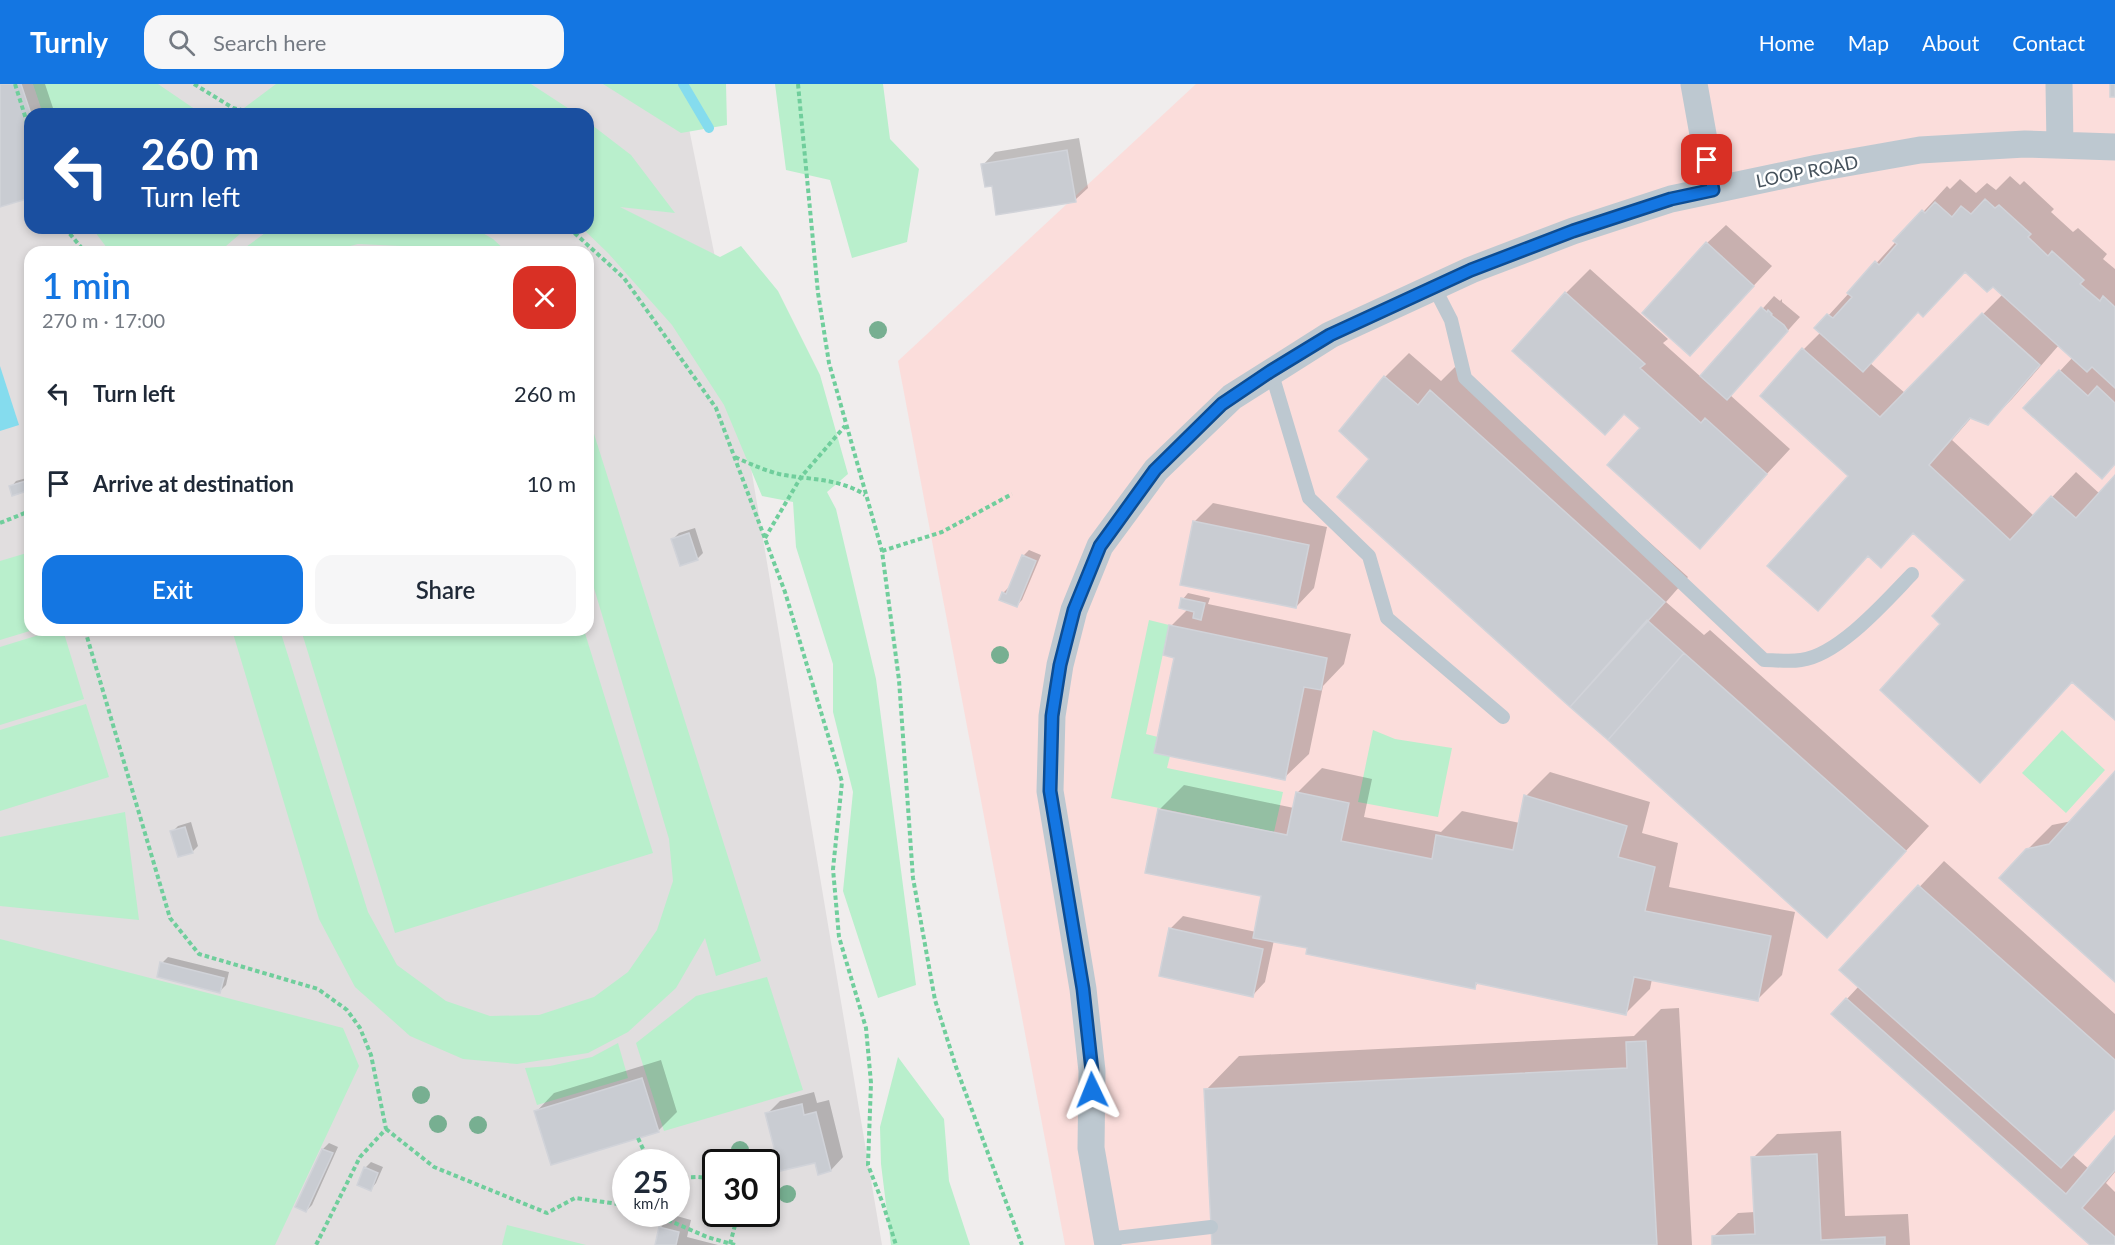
<!DOCTYPE html>
<meta charset="utf-8">
<style>
:root{--surface:#fff;--page:#f6f6f7;--text:#1f2937;--muted:#747a83;--accent:#1476e2}
body{margin:0;font-family:Lato,sans-serif;background:var(--page);color:var(--text);height:100vh;display:flex;flex-direction:column;font-size:22px;white-space:nowrap}
*{box-sizing:border-box;margin:0}
p{font-size:20px;color:var(--muted)}
.icon{flex:none;width:33px;height:33px;fill:none;stroke:currentColor;stroke-width:2;stroke-linecap:round;stroke-linejoin:round}
.map{position:relative;flex:1;overflow:hidden}
.details{position:absolute;left:24px;top:162px;width:570px;height:390px;display:flex;flex-direction:column;background:var(--surface);border-radius:18px;box-shadow:0 3px 9px #0003}
.details>*{flex:none}
.banner{position:absolute;left:24px;top:24px;width:570px;height:126px;border-radius:18px;box-shadow:0 3px 9px #0003;background:#1a4fa0;color:#fff;overflow:hidden}
.speed{position:absolute;left:612px;top:1065px;display:flex;gap:12px;font-size:30px;font-weight:700;text-align:center}
.speed>*{display:grid;place-content:center;width:78px;height:78px;border-radius:50%;background:var(--surface);box-shadow:0 3px 9px #0003;line-height:1}
.speed small{font-size:15px;font-weight:400}
.speed .limit{border:3px solid #111;border-radius:9px;background:#fff;color:#111}
.pin{position:absolute;display:grid;place-items:center;width:51px;height:51px;color:#fff;margin:-26px;border-radius:12px;box-shadow:0 3px 9px #0006}
.me{position:absolute;width:66px;margin:-33px;rotate:358deg;stroke-linejoin:round;filter:drop-shadow(0 0 4px #0008)}
.turn{display:flex;align-items:center;gap:21px;height:126px;padding:0 18px;font-size:27px}
.turn .icon{width:78px;height:78px;stroke-width:2.5}
.turn b{display:block;font-size:42px;line-height:51px}
.round{display:grid;place-items:center;flex:none;width:63px;height:63px;border-radius:18px;background:var(--page)}
.overview{display:flex;align-items:center;justify-content:space-between;height:102px;padding:0 18px}
h1{font-size:36px;font-weight:600;line-height:45px;color:var(--accent)}
.action{display:flex;gap:12px;margin-top:auto;padding:12px 18px}
.action a{flex:1;height:69px;border-radius:18px;background:var(--accent);color:#fff;font-size:24px;font-weight:600;line-height:69px;text-align:center}
.action a+a{background:var(--page);color:var(--text)}
ul{padding:0;list-style:none}
li{display:flex;align-items:center;gap:18px;height:90px;padding:0 18px}
li div{flex:1}
li b{display:block;font-size:22px}
li em{font-style:normal}
header{display:flex;align-items:center;gap:36px;box-sizing:border-box;height:84px;padding:0 30px;background:var(--accent);color:#fff}
header strong{font-size:28px}
nav{display:flex;gap:33px;margin-inline-start:auto;font-size:21px}
.search{width:420px;height:54px;background:var(--page);display:flex;align-items:center;gap:15px;box-sizing:border-box;padding:0 21px;border-radius:18px;color:var(--muted);font-size:22px}
.map>svg:first-child{display:block}
.education{fill:#e1dedf;fill-rule:evenodd}
.medical{fill:#fbdddb}
.green{fill:#b9efcc}
.water{fill:#85dcee}
.shadow{fill:#0003;fill-rule:evenodd}
.lines{fill:none;stroke-linecap:round;stroke-linejoin:round}
.stream{stroke:#85dcee;stroke-width:10}
.building{fill:#c9ccd2;stroke:#d1d3d9;stroke-width:1.5}
.path{stroke:#70ce9c;stroke-width:4;stroke-dasharray:4.5 3;stroke-linecap:butt}
.lane{stroke:#bdc8d0;stroke-width:14}
.street{stroke:#bdc8d0;stroke-width:27}
.tree{fill:#77af91}
.route-casing{stroke:#0d4d93;stroke-width:15}
.route{stroke:#1476e2;stroke-width:10}
.labels{text-anchor:middle;dominant-baseline:central;stroke-width:5;stroke-linejoin:round;paint-order:stroke}
.street-label{font-size:18px;fill:#45515b;stroke:#fff}
</style>
<header>
<strong>Turnly</strong>
<div class="search"><svg class="icon" aria-label="search" viewBox="0 0 24 24"><circle cx="10" cy="10" r="6"/><path d="M15 15l6 6"/></svg>Search here</div>
<nav><a>Home</a><a>Map</a><a>About</a><a>Contact</a></nav>
</header>
<div class="map">
<svg width="2115" height="1161" viewBox="0 0 2115 1161">
<rect width="100%" height="100%" fill="#f0eded"/>
<path class="education" d="M0,0H680L718,188L882,1161H0ZM30,30H588V144H30ZM30,168H588V546H30ZM626,1078H676V1130H626ZM716,1078H766V1130H716Z"/>
<path class="medical" d="M1196,0H2115V1161H1065L898,277Z"/>
<path class="green" d="M33,0H158L202,30H43Z
M276,0H531L577,30H236Z
M603,0H726L727,41L681,49Z
M775,0H883L890,55L919,85L907,158L852,174L830,96L786,86Z
M588,38L631,71L675,129L620,123L720,173L741,162L778,207L820,291L848,390L827,408L836,425L876,595L916,901L878,914L843,807L853,708L833,628V580L796,463L793,418L762,412L724,321L672,241L608,169L582,144H588Z
M92,144H247L219,168H110Z
M272,144H474L493,155L507,168H420L401,162L358,160L326,168H239Z
M588,331L761,877L716,892L705,854L676,904L628,948L588,969L517,980L463,975L410,952L355,903L319,835L232,546H280L368,828L397,881L446,917L490,932L539,931L594,913L628,888L657,846L673,797L669,755L588,484Z
M30,468V546H33L0,556V477Z
M1149,536L1169,541L1146,650L1158,653L1170,672L1167,684L1283,708L1274,748L1111,714Z
M55,546H63L84,615L0,641V563Z
M301,546H584L653,769L395,849Z
M86,620L109,693L0,727V646Z
M1373,646L1395,655L1452,664L1438,733L1358,718Z
M2062,646L2105,686L2066,729L2022,689Z
M125,728L139,836L0,822V753Z
M0,855L343,944L359,982L275,1161H0Z
M767,893L803,1006L664,1047L636,959L696,912Z
M618,959L628,994L537,1021L525,984L550,982L592,973Z
M898,973L944,1035L949,1097L970,1161H891L881,1080L880,1043Z
M507,1141L586,1161H502Z"/>
<path class="water" d="M0,282L19,341L0,347Z"/>
<path class="shadow" d="M0,0H45L55,30H30L0,122Z
M1079,54L1088,104L1075,116L993,100L983,81L995,68Z
M2010,92L2020,101L2024,97L2054,125L2051,128L2073,148L2078,144L2107,170L2103,175L2115,185V379L2060,287L2073,273L2059,261L2012,315L1988,339L1972,333L1952,356L2034,432L2076,388L2100,410L2115,393V634L2073,597L1980,697L1942,540L1967,496L1914,448L1869,471L1818,525L1851,392L1804,265L1821,248L1817,244L1947,102L1950,105L1960,95L1976,109L1987,99L1996,106ZM1966,187L1993,201L2003,210L1905,309L1870,279L1919,227L1923,231Z
M1726,141L1772,182L1690,270L1707,159Z
M1590,185L1668,255L1663,259L1701,293L1774,212L1780,217L1782,215V218L1800,233L1730,311L1790,365L1700,462L1642,344L1566,209Z
M1409,269L1441,297L1455,283L1688,493L1666,518L1704,551L1710,546L1929,742L1827,852L1371,375L1385,293Z
M30,393V405L13,410L11,403L16,397Z
M1213,419L1327,443L1314,504L1296,523L1194,438Z
M695,444L703,469L697,475L673,455L679,449Z
M1029,466L1041,471L1022,516L1016,522L1003,509L1009,503L1023,472Z
M1188,509L1210,514L1208,520L1351,550L1344,580L1323,602L1309,670L1284,694L1176,573L1171,542L1188,525L1183,515Z
M1322,684L1372,695L1364,733L1441,748L1462,727L1520,739L1526,712L1550,688L1650,718L1642,749L1678,759L1669,803L1795,828L1782,891L1757,916L1652,895L1650,905L1625,930L1479,898L1474,903L1274,856L1265,898L1253,911L1170,845L1183,832L1256,848L1263,811L1146,788L1160,725L1184,701L1294,724L1298,708Z
M2115,690V896L2027,766L2052,741L2072,737Z
M191,738L198,762L192,768L172,748L178,742Z
M1944,777L2115,930V1025L2072,1070L2089,1085L2115,1054V1088L2106,1099L2115,1108V1161H2092L1833,930L1859,902L1841,886Z
M168,873L229,888L226,901L220,907L162,879Z
M1679,924L1692,1161H1214L1206,1006L1239,972L1634,952L1661,925Z
M661,976L677,1028L658,1047L536,1028L554,1009Z
M814,1008L817,1019L829,1016L843,1073L831,1086L817,1077L767,1030L780,1017Z
M1841,1047L1845,1132L1908,1130L1910,1161H1714L1713,1153L1738,1129L1755,1128L1753,1074L1777,1050Z
M329,1059L338,1063L312,1121L306,1127L323,1065Z
M371,1078L383,1083L376,1099L371,1105L365,1084Z
M673,1131L691,1136L687,1153L718,1161H656L660,1144Z"/>
<g class="lines">
<path class="stream" d="M683,0L709,44"/>
</g>
<path class="building" d="M0,0H21L31,30L30,114L0,123Z
M2110,0H2115V13H2110Z
M1067,66L1076,118L996,131L992,102L985,103L981,80Z
M1985,115L1995,124L1999,121L2031,150L2028,153L2048,172L2052,167L2084,196L2080,200L2100,217L2103,212L2115,223V304L2092,283L2087,288L1993,203L1987,208L1965,188L1923,233L1918,228L1863,288L1814,244L1827,230L1833,234L1852,213L1847,209L1875,177L1879,181L1897,160L1893,157L1922,126L1925,129L1935,118L1952,133L1961,122L1971,130Z
M1706,158L1754,202L1690,272L1642,229Z
M1565,208L1645,280L1640,284L1701,339L1705,334L1767,390L1700,465L1607,381L1640,344L1624,330L1605,351L1512,267Z
M1761,223L1767,228L1768,226L1772,230L1771,231L1784,241L1788,247L1727,316L1700,292Z
M1982,229L2040,281L1988,341L1970,334L1929,381L2010,456L2051,412L2076,434L2115,391V636L2072,598L1980,699L1880,606L1940,540L1932,532L1965,496L1913,449L1881,484L1868,472L1818,527L1767,482L1848,392L1760,312L1802,264L1880,333Z
M2059,286L2088,312L2097,302L2115,319V380L2102,395L2023,324Z
M1384,292L1418,321L1430,306L1665,518L1570,623L1337,413L1369,375L1339,347Z
M29,396L30,406L12,412L9,402Z
M1193,437L1309,461L1296,524L1180,501Z
M689,449L698,476L680,482L671,455Z
M1022,471L1036,477L1017,523L999,516L1002,508L1006,510Z
M1181,514L1205,519L1201,536L1193,534L1194,528L1179,524Z
M1647,536L1684,569L1608,656L1570,623Z
M1169,541L1327,574L1321,606L1304,603L1285,696L1154,669L1174,574L1163,571Z
M1684,569L1906,767L1827,854L1608,656Z
M2115,687V898L1999,794L2026,765L2049,760Z
M1296,708L1349,719L1341,757L1432,775L1436,751L1513,766L1524,711L1627,742L1618,773L1655,783L1645,827L1771,852L1758,917L1634,893L1626,931L1476,899L1475,905L1306,870L1307,864L1253,854L1261,812L1145,789L1158,725L1287,751Z
M185,743L193,769L178,773L170,747Z
M1918,801L2115,976V1025L2061,1084L1839,886Z
M1169,844L1263,865L1253,913L1159,892Z
M160,878L224,894L220,909L157,893Z
M1846,914L2066,1110L2115,1052V1086L2082,1124L2115,1153V1161H2090L1831,930Z
M1646,957L1657,1161H1212L1204,1005L1627,984L1626,958Z
M642,994L659,1048L551,1081L534,1027Z
M802,1020L804,1031L816,1028L831,1087L818,1091L815,1079L780,1087L765,1029Z
M322,1065L333,1069L306,1128L295,1123Z
M1817,1070L1821,1156L1885,1153V1161H1712V1152L1755,1150L1751,1073Z
M364,1083L378,1089L371,1107L357,1101Z
M659,1143L679,1148L676,1161H655Z"/>
<g class="lines">
<path class="path" d="M15,0L30,48
M194,0L233,24L258,30
M798,0L818,209L829,279L882,467L899,596L913,794L935,916L956,983L1022,1161
M65,144L85,168
M569,144L624,194L716,324L785,508L842,698L833,785L839,853L866,944L871,999L868,1081L883,1120L896,1161
M735,373C750,380 764,386 779,390C808,396 840,394 865,411
M0,439L30,427
M765,454L801,393L845,342
M882,467L942,448L1012,410
M85,546L170,834L199,870L318,905L347,926L360,944L371,971L386,1045L360,1073L316,1161
M386,1045L434,1083L547,1129L575,1114L626,1121
M638,1054L649,1078
M676,1094L698,1093L716,1095
M654,1130L707,1153L735,1161
M730,1160L738,1130"/>
<path class="lane" d="M1434,203L1451,236L1465,294L1764,576C1776,576 1789,578 1801,576C1839,571 1886,517 1912,490
M1271,287L1309,414L1369,472L1387,534L1503,633
M1107,1155L1211,1143"/>
<path class="street" d="M1694,0L1713,106
M2059,0L2060,61
M1108,1161L1091,1064L1092,987L1083,905L1050,707L1052,632L1060,581L1074,526L1100,462L1156,386L1232,313L1330,251L1471,186L1573,147L1671,115L1818,84L1920,66L2025,60L2115,63"/>
</g>
<g class="tree">
<circle cx="878" cy="246" r="9"/>
<circle cx="1000" cy="571" r="9"/>
<circle cx="421" cy="1011" r="9"/>
<circle cx="438" cy="1040" r="9"/>
<circle cx="478" cy="1041" r="9"/>
<circle cx="740" cy="1066" r="9"/>
<circle cx="787" cy="1110" r="9"/>
</g>
<g class="lines">
<g class="route-casing">
<path id="route" d="M1092,1006V987L1083,905L1050,707L1052,632L1060,581L1074,526L1100,462L1155,386L1222,320L1271,287L1330,251L1471,186L1573,147L1671,115L1713,106L1707,76"/>
</g>
<use href="#route" class="route"/>
</g>
<g class="labels">
<g class="street-label">
<text transform="translate(1807 87) rotate(-11)">LOOP ROAD</text>
</g>
</g>
</svg>
<div class="speed"><div>25<small>km/h</small></div><div class="limit">30</div></div>
<div class="pin" style="left:1707px;top:76px;background:#d93025"><svg class="icon" aria-label="arrive" viewBox="0 0 24 24"><path d="M6 21V4h12l-3 4 3 4H6"/></svg></div>
<svg class="me" style="left:1092px;top:1006px" viewBox="-20 -20 40 40"><path d="M0-17L14 15 0 8-14 15z" fill="#1476e2" stroke="#fff" stroke-width="4"/></svg>
<div class="banner">
<div class="turn"><svg class="icon" aria-label="left" viewBox="0 0 24 24"><path d="M17 20v-9H6M10 6l-5 5 5 5"/></svg><div><b>260 m</b>Turn left</div></div>
</div>
<section class="details">
<div class="overview"><div><h1>1 min</h1><p>270 m · 17:00</p></div><a class="round" style="background:#d93025;color:#fff"><svg class="icon" aria-label="close" viewBox="0 0 24 24"><path d="M6 6l12 12M18 6L6 18"/></svg></a></div>
<ul>
<li><svg class="icon" aria-label="left" viewBox="0 0 24 24"><path d="M17 20v-9H6M10 6l-5 5 5 5"/></svg><div><b>Turn left</b></div><em>260 m</em></li>
<li><svg class="icon" aria-label="arrive" viewBox="0 0 24 24"><path d="M6 21V4h12l-3 4 3 4H6"/></svg><div><b>Arrive at destination</b></div><em>10 m</em></li>
</ul>
<div class="action"><a>Exit</a><a>Share</a></div>
</section>
</div>
